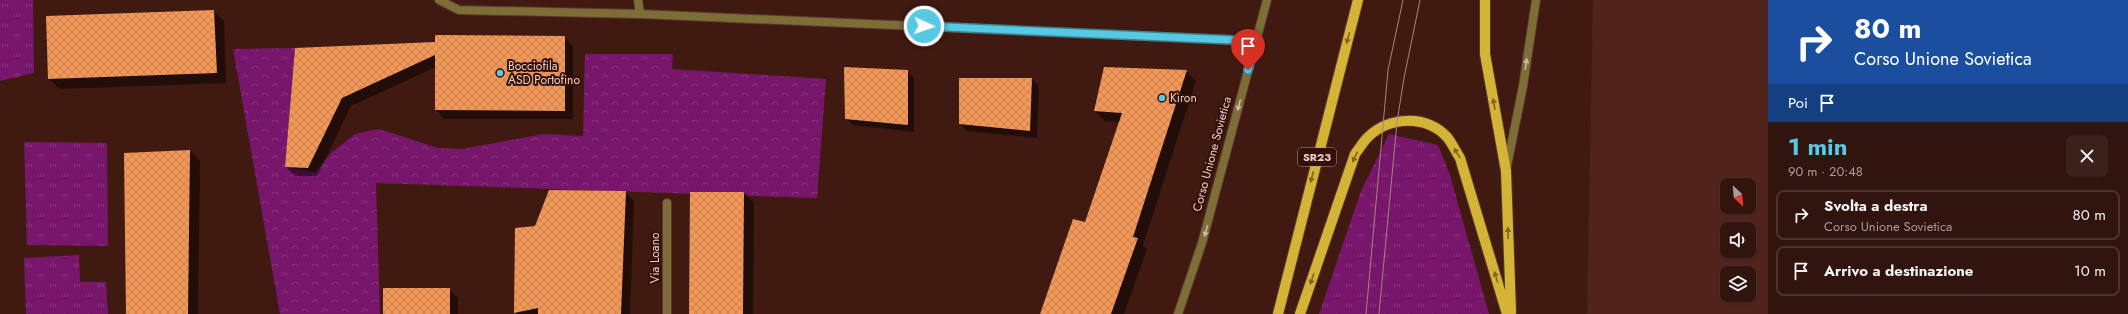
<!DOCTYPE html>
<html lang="it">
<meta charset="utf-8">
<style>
:root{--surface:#30140d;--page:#3c211b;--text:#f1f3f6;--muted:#a89e9d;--line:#4b332e;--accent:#57c9e2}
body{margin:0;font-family:Jost,sans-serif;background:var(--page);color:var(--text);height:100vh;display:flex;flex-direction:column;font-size:15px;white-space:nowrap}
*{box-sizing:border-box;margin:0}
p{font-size:13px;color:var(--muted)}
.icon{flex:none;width:22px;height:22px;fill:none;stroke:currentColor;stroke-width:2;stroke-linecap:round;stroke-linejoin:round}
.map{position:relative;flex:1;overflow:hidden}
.drawer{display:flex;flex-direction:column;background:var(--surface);width:360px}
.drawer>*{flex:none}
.hud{background:#1a4fa0;color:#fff;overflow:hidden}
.needle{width:26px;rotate:154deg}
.fabs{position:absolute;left:1720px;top:178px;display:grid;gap:8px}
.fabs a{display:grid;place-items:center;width:36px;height:36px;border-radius:8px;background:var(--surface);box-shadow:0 1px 3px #0004,0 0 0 1px var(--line);font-size:20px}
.pin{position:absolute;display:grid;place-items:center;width:34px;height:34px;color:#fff;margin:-41px -17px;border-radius:50% 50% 50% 0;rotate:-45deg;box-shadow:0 0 4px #0007}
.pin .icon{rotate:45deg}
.me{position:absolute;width:44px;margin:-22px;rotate:93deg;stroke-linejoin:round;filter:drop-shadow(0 0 3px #0008)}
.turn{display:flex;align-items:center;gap:14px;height:84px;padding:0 20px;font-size:18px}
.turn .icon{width:52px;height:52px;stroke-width:2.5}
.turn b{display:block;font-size:28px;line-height:34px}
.then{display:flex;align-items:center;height:38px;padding:0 20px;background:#0003;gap:8px;font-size:15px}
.round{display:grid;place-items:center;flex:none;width:42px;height:42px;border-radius:8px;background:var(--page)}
.head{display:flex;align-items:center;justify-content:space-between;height:68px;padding:0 20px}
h1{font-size:24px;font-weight:700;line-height:30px;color:var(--accent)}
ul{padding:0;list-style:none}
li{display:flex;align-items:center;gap:12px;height:50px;margin:0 8px 6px;padding:0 12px;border:2px solid var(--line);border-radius:8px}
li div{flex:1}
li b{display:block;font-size:15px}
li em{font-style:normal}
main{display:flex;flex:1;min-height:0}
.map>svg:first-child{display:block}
.built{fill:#50241a;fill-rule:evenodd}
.grass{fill:url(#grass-tufts)}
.park{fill:url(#park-crowns)}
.shadow{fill:#0007}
.building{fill:url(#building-cross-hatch)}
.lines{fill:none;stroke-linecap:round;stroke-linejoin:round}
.street-casing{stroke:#5b372e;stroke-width:10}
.primary-casing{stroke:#5b372e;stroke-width:12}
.street{stroke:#7d6e38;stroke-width:8}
.primary{stroke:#d4b436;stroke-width:10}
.tram{stroke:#a5867f;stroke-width:1}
.oneway{fill:#84621f}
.oneway2{fill:#cfb8a5}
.route-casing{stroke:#398393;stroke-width:10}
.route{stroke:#57c9e2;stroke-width:7}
.poi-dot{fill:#57c9e2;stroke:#341008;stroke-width:1.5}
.labels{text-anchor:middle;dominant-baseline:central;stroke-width:4;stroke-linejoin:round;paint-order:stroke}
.shield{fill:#341008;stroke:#b3968f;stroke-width:1}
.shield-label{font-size:11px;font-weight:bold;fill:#ead0c9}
.poi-label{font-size:12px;fill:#ead0c9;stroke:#341008;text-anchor:start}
.street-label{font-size:12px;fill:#ead0c9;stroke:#341008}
</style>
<main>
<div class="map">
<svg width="1768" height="314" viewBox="0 0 1768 314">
<defs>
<pattern id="grass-tufts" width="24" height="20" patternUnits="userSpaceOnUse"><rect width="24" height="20" fill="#77166b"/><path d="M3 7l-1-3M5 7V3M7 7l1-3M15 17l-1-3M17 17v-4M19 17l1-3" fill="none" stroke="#8a377f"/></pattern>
<pattern id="park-crowns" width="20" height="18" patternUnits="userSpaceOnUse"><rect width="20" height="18" fill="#77166b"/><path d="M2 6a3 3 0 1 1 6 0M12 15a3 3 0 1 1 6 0" fill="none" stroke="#8a377f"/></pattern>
<pattern id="building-cross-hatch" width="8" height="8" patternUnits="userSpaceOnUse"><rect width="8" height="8" fill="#f19758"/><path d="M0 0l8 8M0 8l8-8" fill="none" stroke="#c68151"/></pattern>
</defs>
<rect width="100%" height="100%" fill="#401a11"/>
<path class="built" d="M1593,0H1768V314H1587ZM1727,185H1749V207H1727ZM1727,229H1749V251H1727ZM1727,273H1749V295H1727Z"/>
<path class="grass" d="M0,0H33L34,73L0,81Z
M1389,134L1438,145L1450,175L1489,314H1319L1361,191Z
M24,142L107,143L108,246L27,245Z
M79,255L80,282H106L108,314H26L24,258Z"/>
<path class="park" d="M295,48L285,167L315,172L331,153L355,134L379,129L438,148L462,149L544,134L583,136L585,54H673L672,69L826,79L817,198L376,183L380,314H280L233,49Z"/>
<path class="shadow" d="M214,11L224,21L226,83L60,89L49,79L47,17Z
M564,37L573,46V119H444L436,110V67L351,106L317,176H295L286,167L295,49Z
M907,71L914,78V132L853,125L846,118Z
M1186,71L1196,81L1143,245L1147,249L1124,314H1041L1085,224L1120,122L1105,121L1095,111Z
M1032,79L1039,86L1037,138L967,131L960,124Z
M190,151L200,161L198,314H127L125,153Z
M625,192L634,201L630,314H517L515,313L536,227Z
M744,193L754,203L753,314H690Z
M449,289L458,298V314H384Z"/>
<path class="building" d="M214,10L217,73L48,79L46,16Z
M435,35L565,36V111L435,110V55L342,98L308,168L285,167L295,48L435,42Z
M844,67L908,70V125L845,119Z
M1104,67L1187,70L1133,237L1138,238L1111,314H1040L1073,219L1085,222L1122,113L1094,111Z
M959,78H1032L1030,131L959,124Z
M190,150L188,314H126L124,153Z
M549,190L626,191L621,314H538V308L514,313L515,228L535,226Z
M690,192H744L743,314H689Z
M383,288H450V314H383Z"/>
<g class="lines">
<g class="street-casing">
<path id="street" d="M439,0L459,10L640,14L1256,41
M638,0L640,14
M1507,166L1523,86L1536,0
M667,314V203
M1178,314L1202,243L1267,0"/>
</g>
<g class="primary-casing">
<path id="primary" d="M1485,0V54L1506,171L1511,312
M1278,314L1358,0
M1300,314L1355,154C1359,149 1363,142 1368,137C1390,116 1426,115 1447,137C1452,143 1456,152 1460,158L1507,314"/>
</g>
<use href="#street" class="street"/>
<use href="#primary" class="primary"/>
<path class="tram" d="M1366,314L1388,70L1403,0
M1379,314L1397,122L1404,78L1420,0"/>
</g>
<defs><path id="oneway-solid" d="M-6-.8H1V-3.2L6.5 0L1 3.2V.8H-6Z"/></defs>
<g class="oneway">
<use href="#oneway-solid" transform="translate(1348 38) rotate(105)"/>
<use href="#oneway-solid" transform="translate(1494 104) rotate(-100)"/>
<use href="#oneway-solid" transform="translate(1457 153) rotate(-121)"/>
<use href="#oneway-solid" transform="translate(1355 157) rotate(116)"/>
<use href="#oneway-solid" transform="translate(1312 177) rotate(105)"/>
<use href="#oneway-solid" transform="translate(1508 233) rotate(-92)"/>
<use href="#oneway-solid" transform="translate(1496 277) rotate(-107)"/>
<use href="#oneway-solid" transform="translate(1312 279) rotate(109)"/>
</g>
<g class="oneway2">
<use href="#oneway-solid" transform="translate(1526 64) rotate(-81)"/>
<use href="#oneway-solid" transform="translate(1239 105) rotate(105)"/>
<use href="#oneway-solid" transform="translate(1206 231) rotate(105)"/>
</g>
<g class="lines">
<g class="route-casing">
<path id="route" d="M924,26L1256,41L1248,70"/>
</g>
<use href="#route" class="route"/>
</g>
<g class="poi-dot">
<circle cx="500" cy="73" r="4"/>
<circle cx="1162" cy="98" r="4"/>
</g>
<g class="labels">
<rect class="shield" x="1298" y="148" width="38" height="18" rx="3"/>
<g class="shield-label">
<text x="1317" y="157">SR23</text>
</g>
<g class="poi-label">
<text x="508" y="66">Bocciofila<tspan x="508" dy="14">ASD Portofino</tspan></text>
<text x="1170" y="98">Kìron</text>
</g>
<g class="street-label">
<text transform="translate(1212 154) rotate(-75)">Corso Unione Sovietica</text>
<text transform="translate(655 258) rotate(-90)">Via Loano</text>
</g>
</g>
</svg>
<div class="fabs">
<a><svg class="needle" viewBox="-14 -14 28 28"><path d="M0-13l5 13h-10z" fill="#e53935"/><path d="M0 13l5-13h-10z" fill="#a89e9d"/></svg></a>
<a><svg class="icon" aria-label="sound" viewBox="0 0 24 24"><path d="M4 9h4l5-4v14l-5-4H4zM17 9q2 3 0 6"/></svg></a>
<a><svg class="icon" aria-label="layers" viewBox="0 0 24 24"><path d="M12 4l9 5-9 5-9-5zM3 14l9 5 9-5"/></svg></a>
</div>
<div class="pin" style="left:1248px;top:70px;background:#d93025"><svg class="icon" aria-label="arrive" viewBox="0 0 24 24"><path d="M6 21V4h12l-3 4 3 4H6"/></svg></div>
<svg class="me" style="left:924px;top:26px" viewBox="-20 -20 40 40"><circle r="17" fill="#57c9e2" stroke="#fff" stroke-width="3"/><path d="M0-11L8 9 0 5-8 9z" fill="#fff"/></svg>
</div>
<section class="drawer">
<div class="hud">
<div class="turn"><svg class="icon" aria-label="right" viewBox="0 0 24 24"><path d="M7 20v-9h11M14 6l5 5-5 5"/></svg><div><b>80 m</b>Corso Unione Sovietica</div></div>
<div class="then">Poi<svg class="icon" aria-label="arrive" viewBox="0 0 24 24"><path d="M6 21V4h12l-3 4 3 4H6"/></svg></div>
</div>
<div class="head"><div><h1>1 min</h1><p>90 m · 20:48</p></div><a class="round"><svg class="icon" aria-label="close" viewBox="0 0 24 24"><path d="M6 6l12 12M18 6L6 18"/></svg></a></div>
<ul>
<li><svg class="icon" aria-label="right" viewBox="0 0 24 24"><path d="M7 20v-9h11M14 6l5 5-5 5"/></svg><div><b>Svolta a destra</b><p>Corso Unione Sovietica</p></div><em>80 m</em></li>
<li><svg class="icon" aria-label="arrive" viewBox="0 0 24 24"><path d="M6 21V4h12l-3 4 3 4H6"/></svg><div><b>Arrivo a destinazione</b></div><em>10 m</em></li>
</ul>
</section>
</main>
